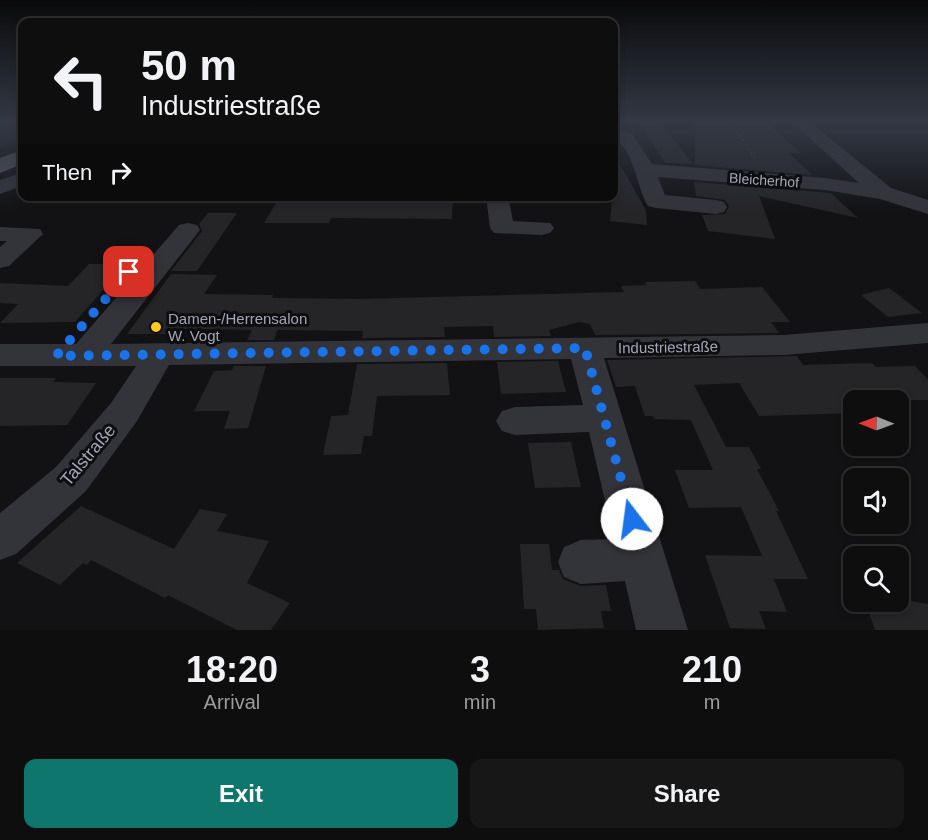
<!DOCTYPE html>
<meta charset="utf-8">
<style>
:root{--surface:#0e0e0f;--page:#171718;--text:#f1f3f6;--muted:#9b9c9e;--line:#2e2e2f;--accent:#0f766e}
body{margin:0;font-family:Arial,sans-serif;background:var(--page);color:var(--text);height:100vh;display:flex;flex-direction:column;font-size:22px;white-space:nowrap}
*{box-sizing:border-box;margin:0}
p{font-size:20px;color:var(--muted)}
.icon{flex:none;width:33px;height:33px;fill:none;stroke:currentColor;stroke-width:2;stroke-linecap:round;stroke-linejoin:round}
.map{position:relative;height:630px;overflow:hidden}
.panel{display:flex;flex-direction:column;background:var(--surface);flex:1}
.panel>*{flex:none}
.top-card{position:absolute;left:18px;top:18px;width:600px;height:183px;border-radius:12px;box-shadow:0 3px 9px #0003,0 0 0 2px var(--line);background:#0e0e0f;color:var(--text);overflow:hidden}
.needle{width:39px;rotate:271deg}
.controls{position:absolute;left:843px;top:390px;display:grid;gap:12px}
.controls a{display:grid;place-items:center;width:66px;height:66px;border-radius:12px;background:var(--surface);box-shadow:0 3px 9px #0003,0 0 0 2px var(--line);font-size:30px}
.pin{position:absolute;display:grid;place-items:center;width:51px;height:51px;color:#fff;margin:-26px;border-radius:12px;box-shadow:0 3px 9px #0006}
.me{position:absolute;width:66px;margin:-33px;rotate:345deg;stroke-linejoin:round;filter:drop-shadow(0 0 4px #0008)}
.turn{display:flex;align-items:center;gap:21px;height:126px;padding:0 24px;font-size:27px}
.turn .icon{width:78px;height:78px;stroke-width:2.5}
.turn b{display:block;font-size:42px;line-height:51px}
.then{display:flex;align-items:center;height:57px;padding:0 24px;background:#0003;gap:12px;font-size:22px}
.eta{display:flex;justify-content:space-evenly;align-items:center;height:102px;text-align:center}
.eta b{font-size:36px;font-weight:600;line-height:42px}
.primary-button{display:flex;gap:12px;margin-top:auto;padding:12px 24px}
.primary-button a{flex:1;height:69px;border-radius:12px;background:var(--accent);color:#fff;font-size:24px;font-weight:600;line-height:69px;text-align:center}
.primary-button a+a{background:var(--page);color:var(--text)}
.map>svg:first-child{display:block}
.green{fill:#181f1a}
.building{fill:#252528}
.lines{fill:none;stroke-linecap:round;stroke-linejoin:round}
.path-far1{stroke:#393a41;stroke-width:2;stroke-dasharray:2 3;stroke-linecap:butt}
.path{stroke:#393a41;stroke-width:3;stroke-dasharray:2 4;stroke-linecap:butt}
.minor{fill:#33333a;fill-rule:evenodd}
.major{fill:#4f5059;fill-rule:evenodd}
.route{stroke:#1a73e8;stroke-width:10;stroke-dasharray:0 18}
.poi-dot{fill:#ffc920;stroke:#0e0d0f;stroke-width:2}
.labels{text-anchor:middle;dominant-baseline:central;stroke-width:6;stroke-linejoin:round;paint-order:stroke}
.far-street-label{font-size:14px;fill:#a2a6b6;stroke:#0e0d0f}
.poi-label{font-size:15px;fill:#a2a6b6;stroke:#0e0d0f;text-anchor:start}
.street-label{font-size:15px;fill:#a2a6b6;stroke:#0e0d0f}
.near-street-label{font-size:18px;fill:#a2a6b6;stroke:#0e0d0f}
</style>
<div class="map">
<svg width="928" height="630" viewBox="0 0 928 630">
<rect width="100%" height="100%" fill="#121214"/>
<path class="green" d="M0,123H22V140L0,148Z"/>
<path class="building" d="M639,123H661L693,164L665,163Z
M695,123H768L801,153H789L812,175L695,165Z
M616,158L646,210L647,225L610,221Z
M694,182L831,193L858,218L759,196L775,239L708,231L702,215L725,214L729,206L725,200L696,196Z
M453,196L452,219L331,218L329,223H264L279,198Z
M208,213H237L197,271H171L202,231L199,224Z
M89,264H126L75,322L0,323L18,304L0,303V283L68,286Z
M171,274L217,275L204,294L273,295L272,298L361,299L624,292L621,286L646,285L645,282L695,281L700,289L762,287L790,322H771L779,333L595,335L590,324L579,322L549,330L551,336L494,337L493,326L444,327L445,337L362,338L363,331L277,330L274,340H247L252,330L204,329H182L178,334H127Z
M889,288L922,313L888,317L861,295Z
M797,356L803,365L872,363L876,367L915,366L928,379V400H854V413L759,416L739,383L694,385L726,447H749L761,469H757L779,511H776L808,579H774L787,612L759,611L766,629L730,628L705,555L762,556L741,507L689,508L675,470H713L691,420L654,419L653,416H645L635,386L616,387L607,360Z
M558,361L566,392L501,394L497,362Z
M447,363L450,395L377,396L372,436H364L361,454L323,455L331,416L348,415L357,364Z
M234,366H266L248,428L224,429L230,411H194L214,371L232,370Z
M0,378H56L53,382L96,383L67,425L0,426Z
M571,442L581,487L535,488L528,443Z
M81,506L174,549L200,509L227,514L217,531L269,541L247,583L290,603L271,630H237L168,595L165,598L91,560L87,565L83,563L60,585L17,563Z
M520,544H549L552,570H559L563,579L581,586L606,585L611,611H601L604,628L538,630L536,609H524Z
M900,599L928,604V630H875L866,604L904,611Z"/>
<g class="lines">
<path class="path-far1" d="M731,123L756,159"/>
<path class="path" d="M329,199L330,196"/>
<path class="minor" d="M793,123H811L891,188L928,200V214L880,199L825,190L658,177L665,195L716,200L724,202L727,207L724,212L716,214L656,208L648,206C637,189 634,148 614,139V128L632,134L652,164L825,178L859,183Z
M22,173V186L0,194V180Z
M486,196H508L513,221L550,223L554,228L550,233L542,235L494,233L490,228Z
M188,223L197,225L200,230L111,344L784,335L928,323V343L784,355L604,358L688,630H636L625,581L581,584L564,577L558,562L564,547L581,540L614,539L589,432L515,435L502,431L496,421L502,411L515,407L583,405L571,359L169,365L137,421L86,491L16,554L0,560V513L56,467L111,403L136,366H0V344H76L179,225Z
M0,227L40,229L43,234L9,266L0,268V247L7,241H0Z"/>
<path class="major" d="M22,150V164L0,173V158Z"/>
</g>
<linearGradient id="sky" x2="0" y2="1"><stop stop-color="#0a0a0b"/><stop offset="0.58" stop-color="#333945"/><stop offset="1" stop-color="#333945" stop-opacity="0"/></linearGradient>
<rect width="928" height="211" fill="url(#sky)"/>
<g class="lines">
<path class="route" d="M129,272L56,356L585,348L632,519"/>
</g>
<circle class="poi-dot" cx="156" cy="327" r="6"/>
<g class="labels">
<g class="far-street-label">
<text transform="translate(764 180) rotate(4)">Bleicherhof</text>
</g>
<g class="poi-label">
<text x="168" y="318">Damen-/Herrensalon<tspan x="168" dy="17">W. Vogt</tspan></text>
</g>
<g class="street-label">
<text transform="translate(668 347) rotate(-1)">Industriestraße</text>
</g>
<g class="near-street-label">
<text transform="translate(88 455) rotate(-50)">Talstraße</text>
</g>
</g>
</svg>
<div class="controls">
<a><svg class="needle" viewBox="-14 -14 28 28"><path d="M0-13l5 13h-10z" fill="#e53935"/><path d="M0 13l5-13h-10z" fill="#9b9c9e"/></svg></a>
<a><svg class="icon" aria-label="sound" viewBox="0 0 24 24"><path d="M4 9h4l5-4v14l-5-4H4zM17 9q2 3 0 6"/></svg></a>
<a><svg class="icon" aria-label="search" viewBox="0 0 24 24"><circle cx="10" cy="10" r="6"/><path d="M15 15l6 6"/></svg></a>
</div>
<div class="pin" style="left:129px;top:272px;background:#d93025"><svg class="icon" aria-label="arrive" viewBox="0 0 24 24"><path d="M6 21V4h12l-3 4 3 4H6"/></svg></div>
<svg class="me" style="left:632px;top:519px" viewBox="-20 -20 40 40"><circle r="19" fill="#fff"/><path d="M0-13L10 11 0 6-10 11z" fill="#1a73e8"/></svg>
<div class="top-card">
<div class="turn"><svg class="icon" aria-label="left" viewBox="0 0 24 24"><path d="M17 20v-9H6M10 6l-5 5 5 5"/></svg><div><b>50 m</b>Industriestraße</div></div>
<div class="then">Then<svg class="icon" aria-label="right" viewBox="0 0 24 24"><path d="M7 20v-9h11M14 6l5 5-5 5"/></svg></div>
</div>
</div>
<section class="panel">
<div class="eta">
<div><b>18:20</b><p>Arrival</p></div>
<div><b>3</b><p>min</p></div>
<div><b>210</b><p>m</p></div>
</div>
<div class="primary-button"><a>Exit</a><a>Share</a></div>
</section>
